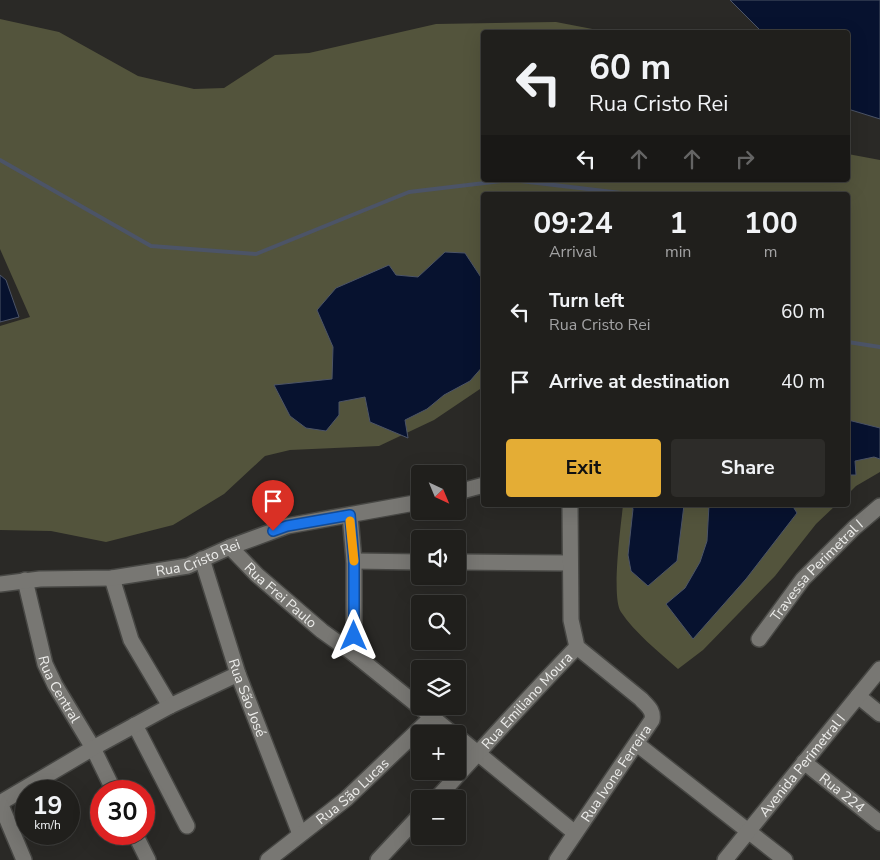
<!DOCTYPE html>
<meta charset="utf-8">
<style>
:root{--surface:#201f1c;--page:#2d2c29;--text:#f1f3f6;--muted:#a2a2a3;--line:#3d3d3b;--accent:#e4ad35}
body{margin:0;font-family:"Nunito Sans",sans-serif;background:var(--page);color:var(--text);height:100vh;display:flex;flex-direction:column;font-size:19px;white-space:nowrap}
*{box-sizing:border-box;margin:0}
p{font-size:16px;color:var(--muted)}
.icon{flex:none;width:28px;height:28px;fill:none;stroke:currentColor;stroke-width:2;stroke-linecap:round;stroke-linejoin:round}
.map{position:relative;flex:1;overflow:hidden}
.sheet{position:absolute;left:481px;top:192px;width:369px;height:315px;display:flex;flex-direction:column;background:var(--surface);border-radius:5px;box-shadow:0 5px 20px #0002,0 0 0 1px var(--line)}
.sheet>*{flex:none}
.top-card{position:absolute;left:481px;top:30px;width:369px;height:152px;border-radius:5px;box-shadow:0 5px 20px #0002,0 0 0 1px var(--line);background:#201f1c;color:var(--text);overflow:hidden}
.needle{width:32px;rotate:136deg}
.fabs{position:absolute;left:411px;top:465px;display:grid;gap:10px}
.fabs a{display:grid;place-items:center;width:55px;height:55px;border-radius:5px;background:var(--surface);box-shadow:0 5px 20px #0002,0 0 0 1px var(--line);font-size:25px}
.speed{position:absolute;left:15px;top:780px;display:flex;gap:10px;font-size:25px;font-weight:700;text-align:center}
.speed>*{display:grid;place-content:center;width:65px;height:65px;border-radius:50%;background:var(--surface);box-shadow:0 5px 20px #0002,0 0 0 1px var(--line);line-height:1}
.speed small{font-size:12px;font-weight:400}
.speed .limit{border:8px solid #d22;background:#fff;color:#111}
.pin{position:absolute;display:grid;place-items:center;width:42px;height:42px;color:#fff;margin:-51px -21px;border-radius:50% 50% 50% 0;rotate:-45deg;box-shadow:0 0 5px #0007}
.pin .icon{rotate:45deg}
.me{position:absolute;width:55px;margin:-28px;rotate:0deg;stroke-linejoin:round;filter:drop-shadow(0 0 4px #0008)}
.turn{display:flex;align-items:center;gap:18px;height:105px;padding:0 25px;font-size:22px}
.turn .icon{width:65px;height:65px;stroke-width:2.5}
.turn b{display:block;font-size:35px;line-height:42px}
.lanes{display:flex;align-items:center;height:48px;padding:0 25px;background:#0003;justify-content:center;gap:25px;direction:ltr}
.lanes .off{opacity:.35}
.eta{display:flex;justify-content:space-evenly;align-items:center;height:85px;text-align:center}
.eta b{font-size:30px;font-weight:700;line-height:35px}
.action{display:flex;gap:10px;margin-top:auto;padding:10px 25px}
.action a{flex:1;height:58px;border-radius:5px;background:var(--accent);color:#111;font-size:20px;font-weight:700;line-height:58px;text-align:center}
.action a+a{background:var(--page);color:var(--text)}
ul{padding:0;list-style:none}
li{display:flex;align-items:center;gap:15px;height:70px;padding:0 25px}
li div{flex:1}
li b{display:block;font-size:19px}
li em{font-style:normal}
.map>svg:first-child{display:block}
.green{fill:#53543c}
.water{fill:#07122f;stroke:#4c5467}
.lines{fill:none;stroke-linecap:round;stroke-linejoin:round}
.stream{stroke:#4c5467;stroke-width:4}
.minor-casing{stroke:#474744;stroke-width:18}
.minor{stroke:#787773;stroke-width:15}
.route-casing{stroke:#114b97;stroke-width:12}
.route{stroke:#1a73e8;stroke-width:9}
.slow{stroke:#f59e0b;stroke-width:9}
.labels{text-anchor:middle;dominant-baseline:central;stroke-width:5;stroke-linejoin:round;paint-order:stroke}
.street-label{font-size:14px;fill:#ededeb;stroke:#121210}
</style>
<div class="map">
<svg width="880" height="860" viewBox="0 0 880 860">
<rect width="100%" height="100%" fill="#2a2926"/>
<path class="green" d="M0,19L59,32L138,76L194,89L224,88L275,55L309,53L436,24L556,22L608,32H484V180H848V154L880,160V472L856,486L848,494V195H484L483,387L434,420L379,446L290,450L265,456L224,494L173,525L106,542L51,531L0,530V326L30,317L0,249Z
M623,505H836L816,524L775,576L703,650L678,669C659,652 634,632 621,612C611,598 621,525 623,505Z"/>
<path class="water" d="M730,0H880V119L848,109V32H762Z
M445,252L465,253L484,282V365L470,381L444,395L427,409L405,420L408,438L370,422L365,397L339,402V415L326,431L306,428L290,416L274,385L332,379L333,347L317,310L336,288L389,265L396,275L418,277Z
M0,275L6,280L19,317L0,322Z
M848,420L880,428V459L874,457L855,461L856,475H848Z
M631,505H684L677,561L648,586L631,571L628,555L633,509Z
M709,505H792L797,513L746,579L693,639L666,604L685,588L700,562L707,541Z"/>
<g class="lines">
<path class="stream" d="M0,160L151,246L256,254L409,192L510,180
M512,180L638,195
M848,342L880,347"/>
<g class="minor-casing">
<g id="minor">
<path d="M458,492L484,485"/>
<path d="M350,515L354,561V654"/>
<path id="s1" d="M230,547L257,575L322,631L354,654L453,734"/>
<path id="s2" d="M202,559L238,674L300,834"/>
<path d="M354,561L420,562"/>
<path d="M458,562L570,563"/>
<path d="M112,578L131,640L170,706"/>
<path id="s3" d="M25,580L45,664L55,685L93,748L114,791"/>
<path id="s4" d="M0,584L40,579L112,578L188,566L230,547L287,526L420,502"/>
<path id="s5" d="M759,639L803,579L854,528L880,506"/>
<path d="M858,696L880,714"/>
<path d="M135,725L187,826"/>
<path d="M458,737L575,833"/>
<path d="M637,744L785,860"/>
<path id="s6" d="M804,762L880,823"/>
<path id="s7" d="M436,799C483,748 529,696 577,647"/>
<path d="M0,803L93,748L170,706L238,674"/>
<path d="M0,803L24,860"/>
<path d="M135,834L148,860"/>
<path id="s8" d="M268,860L346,799L432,717"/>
<path d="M378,860L420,815"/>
<path id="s9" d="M557,860L652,720C654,710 647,706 641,699L577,647L571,620L570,505"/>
<path id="s10" d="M725,860L880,669"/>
</g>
</g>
<use href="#minor" class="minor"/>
</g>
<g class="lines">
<g class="route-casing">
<path id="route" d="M273,531L287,526L350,515L354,561V636"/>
</g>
<use href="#route" class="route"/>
<path class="slow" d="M350,521L354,561"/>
</g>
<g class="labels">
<g class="street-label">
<text stroke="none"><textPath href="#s4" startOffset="201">Rua Cristo Rei</textPath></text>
<text stroke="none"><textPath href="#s5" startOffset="90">Travessa Perimetral I</textPath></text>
<text stroke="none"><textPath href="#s1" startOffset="70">Rua Frei Paulo</textPath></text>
<text stroke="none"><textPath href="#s3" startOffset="115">Rua Central</textPath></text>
<text stroke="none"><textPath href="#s2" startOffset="146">Rua São José</textPath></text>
<text stroke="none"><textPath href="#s7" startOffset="134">Rua Emiliano Moura</textPath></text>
<text stroke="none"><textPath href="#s10" startOffset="122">Avenida Perimetral I</textPath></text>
<text stroke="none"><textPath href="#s9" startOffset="105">Rua Ivone Ferreira</textPath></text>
<text stroke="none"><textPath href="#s8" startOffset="109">Rua São Lucas</textPath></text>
<text stroke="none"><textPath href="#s6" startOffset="49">Rua 224</textPath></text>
</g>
</g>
</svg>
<div class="fabs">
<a><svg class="needle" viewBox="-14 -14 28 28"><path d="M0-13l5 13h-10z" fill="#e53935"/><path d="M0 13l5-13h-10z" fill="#a2a2a3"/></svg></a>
<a><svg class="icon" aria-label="sound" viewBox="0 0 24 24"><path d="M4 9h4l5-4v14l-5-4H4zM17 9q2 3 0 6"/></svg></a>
<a><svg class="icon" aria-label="search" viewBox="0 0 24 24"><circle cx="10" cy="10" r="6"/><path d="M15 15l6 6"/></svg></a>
<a><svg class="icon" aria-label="layers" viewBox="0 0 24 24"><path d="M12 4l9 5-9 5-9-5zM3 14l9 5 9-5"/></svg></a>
<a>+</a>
<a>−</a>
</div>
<div class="speed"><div>19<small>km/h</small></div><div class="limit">30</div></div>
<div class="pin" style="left:273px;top:531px;background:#d93025"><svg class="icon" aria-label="arrive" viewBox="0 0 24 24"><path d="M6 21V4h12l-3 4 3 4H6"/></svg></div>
<svg class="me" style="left:354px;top:636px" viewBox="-20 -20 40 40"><path d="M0-17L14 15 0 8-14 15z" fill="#1a73e8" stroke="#fff" stroke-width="4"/></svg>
<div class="top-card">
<div class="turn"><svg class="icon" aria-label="left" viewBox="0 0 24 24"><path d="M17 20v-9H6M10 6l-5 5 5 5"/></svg><div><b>60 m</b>Rua Cristo Rei</div></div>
<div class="lanes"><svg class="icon" aria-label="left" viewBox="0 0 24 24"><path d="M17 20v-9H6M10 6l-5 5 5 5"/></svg><svg class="icon off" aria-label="ahead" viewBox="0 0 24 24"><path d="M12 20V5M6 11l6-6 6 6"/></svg><svg class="icon off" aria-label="ahead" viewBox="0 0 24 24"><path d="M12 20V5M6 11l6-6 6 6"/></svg><svg class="icon off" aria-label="right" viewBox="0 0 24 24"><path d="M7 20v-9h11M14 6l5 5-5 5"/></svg></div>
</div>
<section class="sheet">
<div class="eta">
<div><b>09:24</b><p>Arrival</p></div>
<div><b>1</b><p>min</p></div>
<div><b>100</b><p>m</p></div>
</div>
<ul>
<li><svg class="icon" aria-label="left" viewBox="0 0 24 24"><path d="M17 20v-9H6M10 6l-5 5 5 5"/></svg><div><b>Turn left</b><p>Rua Cristo Rei</p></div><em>60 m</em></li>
<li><svg class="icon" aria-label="arrive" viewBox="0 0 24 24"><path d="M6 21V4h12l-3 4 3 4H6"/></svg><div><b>Arrive at destination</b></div><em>40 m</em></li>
</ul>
<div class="action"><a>Exit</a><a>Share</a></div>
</section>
</div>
